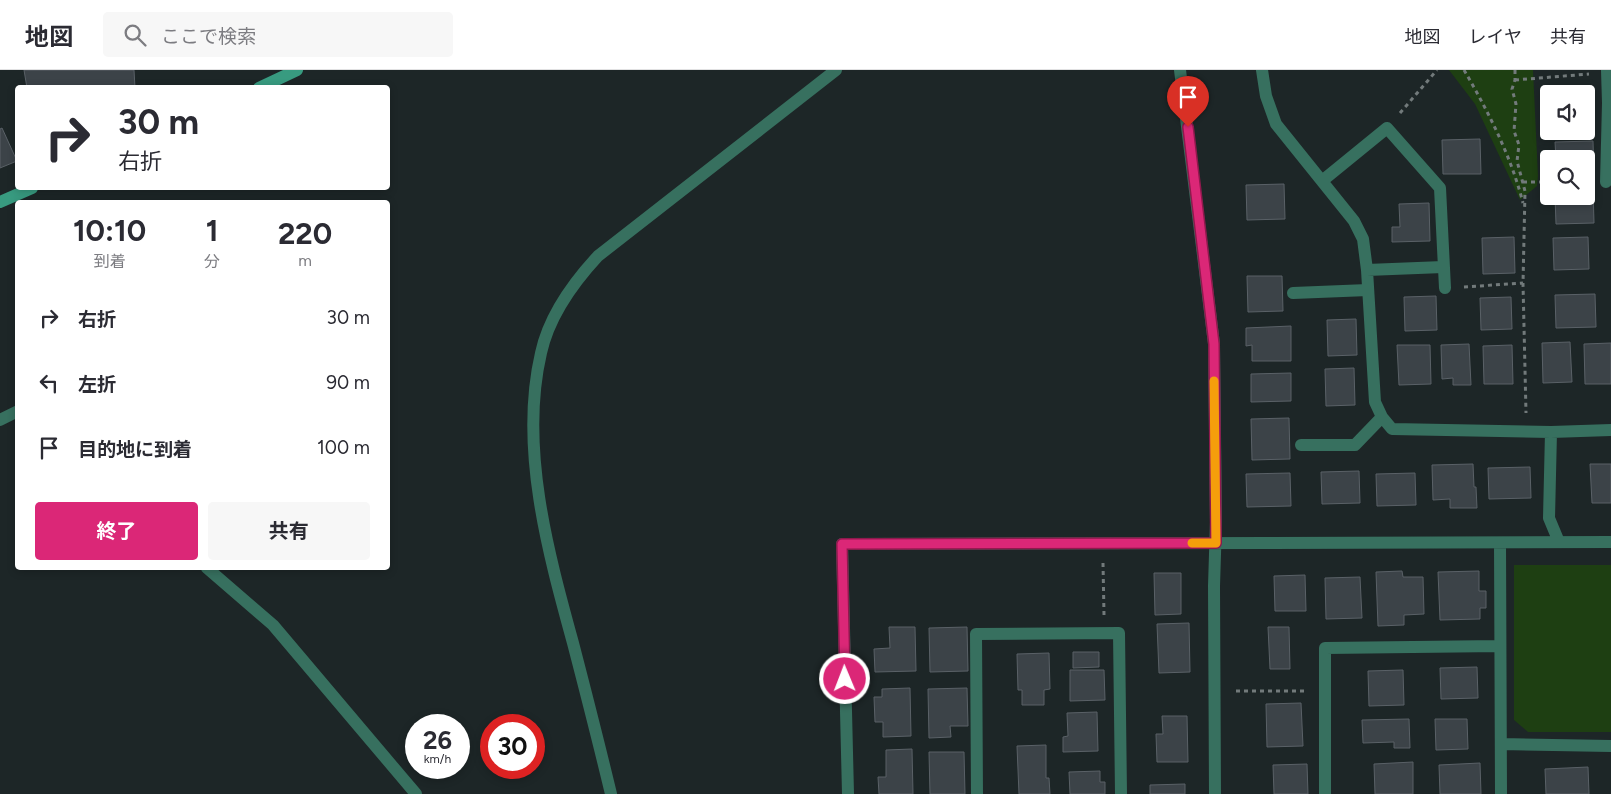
<!DOCTYPE html>
<html lang="ja">
<meta charset="utf-8">
<style>
:root{--surface:#fff;--page:#f7f7f7;--text:#2b2b33;--muted:#7c7c81;--line:#e1e1e2;--accent:#db2777}
body{margin:0;font-family:Figtree,"Noto Sans JP",sans-serif;background:var(--page);color:var(--text);height:100vh;display:flex;flex-direction:column;font-size:19px;white-space:nowrap}
*{box-sizing:border-box;margin:0}
p{font-size:16px;color:var(--muted)}
.icon{flex:none;width:28px;height:28px;fill:none;stroke:currentColor;stroke-width:2;stroke-linecap:round;stroke-linejoin:round}
.map{position:relative;flex:1;overflow:hidden}
.side{position:absolute;left:15px;top:130px;width:375px;height:370px;display:flex;flex-direction:column;background:var(--surface);border-radius:5px;box-shadow:0 2px 8px #0003}
.side>*{flex:none}
.top-card{position:absolute;left:15px;top:15px;width:375px;height:105px;border-radius:5px;box-shadow:0 2px 8px #0003;background:#fff;color:var(--text);overflow:hidden}
.fabs{position:absolute;left:1540px;top:15px;display:grid;gap:10px}
.fabs a{display:grid;place-items:center;width:55px;height:55px;border-radius:5px;background:var(--surface);box-shadow:0 2px 8px #0003;font-size:25px}
.speed{position:absolute;left:405px;top:644px;display:flex;gap:10px;font-size:25px;font-weight:700;text-align:center}
.speed>*{display:grid;place-content:center;width:65px;height:65px;border-radius:50%;background:var(--surface);box-shadow:0 2px 8px #0003;line-height:1}
.speed small{font-size:12px;font-weight:400}
.speed .limit{border:8px solid #d22;background:#fff;color:#111}
.pin{position:absolute;display:grid;place-items:center;width:42px;height:42px;color:#fff;margin:-51px -21px;border-radius:50% 50% 50% 0;rotate:-45deg;box-shadow:0 0 5px #0007}
.pin .icon{rotate:45deg}
.me{position:absolute;width:55px;margin:-28px;rotate:359deg;stroke-linejoin:round;filter:drop-shadow(0 0 4px #0008)}
.turn{display:flex;align-items:center;gap:18px;height:105px;padding:0 20px;font-size:22px}
.turn .icon{width:65px;height:65px;stroke-width:2.5}
.turn b{display:block;font-size:35px;line-height:42px}
.eta{display:flex;justify-content:space-evenly;align-items:center;height:85px;text-align:center}
.eta b{font-size:30px;font-weight:700;line-height:35px}
.primary-button{display:flex;gap:10px;margin-top:auto;padding:10px 20px}
.primary-button a{flex:1;height:58px;border-radius:5px;background:var(--accent);color:#fff;font-size:20px;font-weight:700;line-height:58px;text-align:center}
.primary-button a+a{background:var(--page);color:var(--text)}
ul{padding:0;list-style:none}
li{display:flex;align-items:center;gap:15px;height:65px;padding:0 20px}
li div{flex:1}
li b{display:block;font-size:19px}
li em{font-style:normal}
header{display:flex;align-items:center;gap:30px;box-sizing:border-box;height:70px;padding:0 25px;background:var(--surface);border-bottom:1px solid var(--line)}
header strong{font-size:24px}
nav{display:flex;gap:28px;margin-inline-start:auto;font-size:18px}
.search{width:350px;height:45px;background:var(--page);display:flex;align-items:center;gap:12px;box-sizing:border-box;padding:0 18px;border-radius:5px;color:var(--muted);font-size:19px}
.map>svg:first-child{display:block}
.green{fill:#1e3f12}
.building{fill:#3c4348;stroke:#5a6167}
.lines{fill:none;stroke-linecap:round;stroke-linejoin:round}
.path{stroke:#727a7b;stroke-width:3;stroke-dasharray:4 4;stroke-linecap:butt}
.minor{stroke:#37705f;stroke-width:12}
.secondary{stroke:#389b80;stroke-width:12}
.route-casing{stroke:#8e194d;stroke-width:12}
.route{stroke:#db2777;stroke-width:9}
.slow{stroke:#f59e0b;stroke-width:9}
</style>
<header>
<strong>地図</strong>
<div class="search"><svg class="icon" aria-label="search" viewBox="0 0 24 24"><circle cx="10" cy="10" r="6"/><path d="M15 15l6 6"/></svg>ここで検索</div>
<nav><a>地図</a><a>レイヤ</a><a>共有</a></nav>
</header>
<div class="map">
<svg width="1611" height="724" viewBox="0 0 1611 724">
<rect width="100%" height="100%" fill="#1d2627"/>
<path class="green" d="M1449,0H1533L1538,106L1537,116L1520,130L1475,34Z
M1514,495H1611V662H1528L1514,650Z"/>
<path class="building" d="M24,0H134L135,18H27Z
M1547,24H1549V59H1548Z
M2,58L17,91L0,98V59Z
M1480,69L1481,104H1443L1442,70Z
M1593,71L1594,105L1586,106V89H1556L1555,72Z
M1284,114L1285,149L1247,150L1246,115Z
M1586,118H1593L1594,153L1556,154L1555,126H1586Z
M1429,133L1430,171L1392,172V157H1400L1399,134Z
M1514,167L1515,203L1483,204L1482,168Z
M1588,167L1589,199L1554,200L1553,168Z
M1247,206H1282L1283,241L1248,242Z
M1595,224L1596,257L1556,258L1555,225Z
M1436,226L1437,260L1405,261L1404,227Z
M1511,227L1512,259L1481,260L1480,228Z
M1356,249L1357,285L1328,286L1327,250Z
M1291,256V291H1252V275L1246,276V258Z
M1570,272L1572,312L1543,313L1542,273Z
M1611,273V314H1585L1584,274Z
M1469,274L1471,315H1453V308L1442,309L1441,275Z
M1397,275H1430L1431,314L1399,315Z
M1512,275L1513,314H1484L1483,276Z
M1354,298L1355,335L1326,336L1325,299Z
M1291,303V331L1251,332V304Z
M1289,348L1290,389L1252,390L1251,349Z
M1473,394L1474,417H1476L1477,438H1450V429L1433,430L1432,395Z
M1590,394H1611V433H1592Z
M1530,397L1531,428L1489,429L1488,398Z
M1359,401L1360,433L1322,434L1321,402Z
M1290,403L1291,436L1247,437L1246,404Z
M1415,403L1416,435L1377,436L1376,404Z
M1402,501L1403,507H1423L1424,544L1404,545V555L1378,556L1376,502Z
M1479,501V521H1486V538H1480V549L1440,550L1438,502Z
M1154,503H1181V544L1155,545Z
M1305,505L1306,541H1275L1274,506Z
M1360,507L1362,548L1326,549L1325,508Z
M1189,553L1190,602L1159,603L1157,554Z
M889,557H915L916,601L875,602L874,579L890,578Z
M967,557L968,601L930,602L929,558Z
M1268,557H1289L1290,599H1270Z
M1073,582H1099V597L1073,598Z
M1049,583L1050,619L1044,620V635H1022V620H1018L1017,584Z
M1477,597L1478,628L1441,629L1440,598Z
M1070,600H1104L1105,630L1070,631Z
M1403,600L1404,635L1369,636L1368,601Z
M910,618L911,666L883,667V652H875L874,627H882V619Z
M967,618L968,656H950L951,667L929,668L928,619Z
M1301,633L1303,676L1267,677L1266,634Z
M1097,642L1098,681L1063,682V667L1068,666L1067,643Z
M1162,646H1187L1188,692H1157L1156,664H1163Z
M1409,649L1410,678H1394V672L1363,673L1362,650Z
M1435,649H1467L1468,679L1436,680Z
M1046,675V708H1049L1050,724H1019L1017,676Z
M912,679L913,724H879L878,707H886V680Z
M929,682H964L965,724H930Z
M1413,692V724H1375L1374,694Z
M1480,693L1481,724H1440L1439,695Z
M1307,694L1308,724H1274L1273,695Z
M1588,697L1589,724H1546L1545,699Z
M1100,701V712H1105V724H1070L1069,702Z
M1185,714V724H1150V715Z"/>
<g class="lines">
<path class="path" d="M1464,0C1488,41 1511,86 1523,133
M1515,0V10L1512,19L1516,34L1514,61L1519,75L1517,91L1525,121L1523,213L1526,343
M1515,10L1589,4
M1400,43L1437,0
M1523,112H1549
M1464,217L1523,213
M1103,493L1104,545
M1236,621H1307"/>
<path class="minor" d="M1180,0L1214,274L1216,452L1214,516L1215,724
M1262,0L1266,26L1276,54L1354,151L1363,169L1367,200L1375,332L1382,347L1392,359L1551,362L1611,360
M1322,111L1387,58L1440,118L1445,218
M1606,112L1608,33L1607,0
M1367,200L1443,197
M1293,223L1368,220
M0,350L18,341
M1551,362L1549,448L1559,472
M1301,375H1355L1382,347
M1500,473L1501,724
M207,498L273,555L416,724
M1501,674L1611,676
M611,724C599,674 586,623 573,573C548,482 519,377 541,283C549,246 573,213 598,186L836,0
M848,724L842,474L1611,472
M977,724L976,564L1119,563L1121,724
M1325,724V578L1500,576"/>
<path class="secondary" d="M259,18L297,0
M0,132L32,118"/>
</g>
<g class="lines">
<g class="route-casing">
<path id="route" d="M845,609L842,474L1216,473L1214,274L1188,57"/>
</g>
<use href="#route" class="route"/>
<path class="slow" d="M1192,473H1216L1214,311"/>
</g>
</svg>
<div class="fabs">
<a><svg class="icon" aria-label="sound" viewBox="0 0 24 24"><path d="M4 9h4l5-4v14l-5-4H4zM17 9q2 3 0 6"/></svg></a>
<a><svg class="icon" aria-label="search" viewBox="0 0 24 24"><circle cx="10" cy="10" r="6"/><path d="M15 15l6 6"/></svg></a>
</div>
<div class="speed"><div>26<small>km/h</small></div><div class="limit">30</div></div>
<div class="pin" style="left:1188px;top:57px;background:#d93025"><svg class="icon" aria-label="arrive" viewBox="0 0 24 24"><path d="M6 21V4h12l-3 4 3 4H6"/></svg></div>
<svg class="me" style="left:845px;top:609px" viewBox="-20 -20 40 40"><circle r="17" fill="#db2777" stroke="#fff" stroke-width="3"/><path d="M0-11L8 9 0 5-8 9z" fill="#fff"/></svg>
<div class="top-card">
<div class="turn"><svg class="icon" aria-label="right" viewBox="0 0 24 24"><path d="M7 20v-9h11M14 6l5 5-5 5"/></svg><div><b>30 m</b>右折</div></div>
</div>
<section class="side">
<div class="eta">
<div><b>10:10</b><p>到着</p></div>
<div><b>1</b><p>分</p></div>
<div><b>220</b><p>m</p></div>
</div>
<ul>
<li><svg class="icon" aria-label="right" viewBox="0 0 24 24"><path d="M7 20v-9h11M14 6l5 5-5 5"/></svg><div><b>右折</b></div><em>30 m</em></li>
<li><svg class="icon" aria-label="left" viewBox="0 0 24 24"><path d="M17 20v-9H6M10 6l-5 5 5 5"/></svg><div><b>左折</b></div><em>90 m</em></li>
<li><svg class="icon" aria-label="arrive" viewBox="0 0 24 24"><path d="M6 21V4h12l-3 4 3 4H6"/></svg><div><b>目的地に到着</b></div><em>100 m</em></li>
</ul>
<div class="primary-button"><a>終了</a><a>共有</a></div>
</section>
</div>
